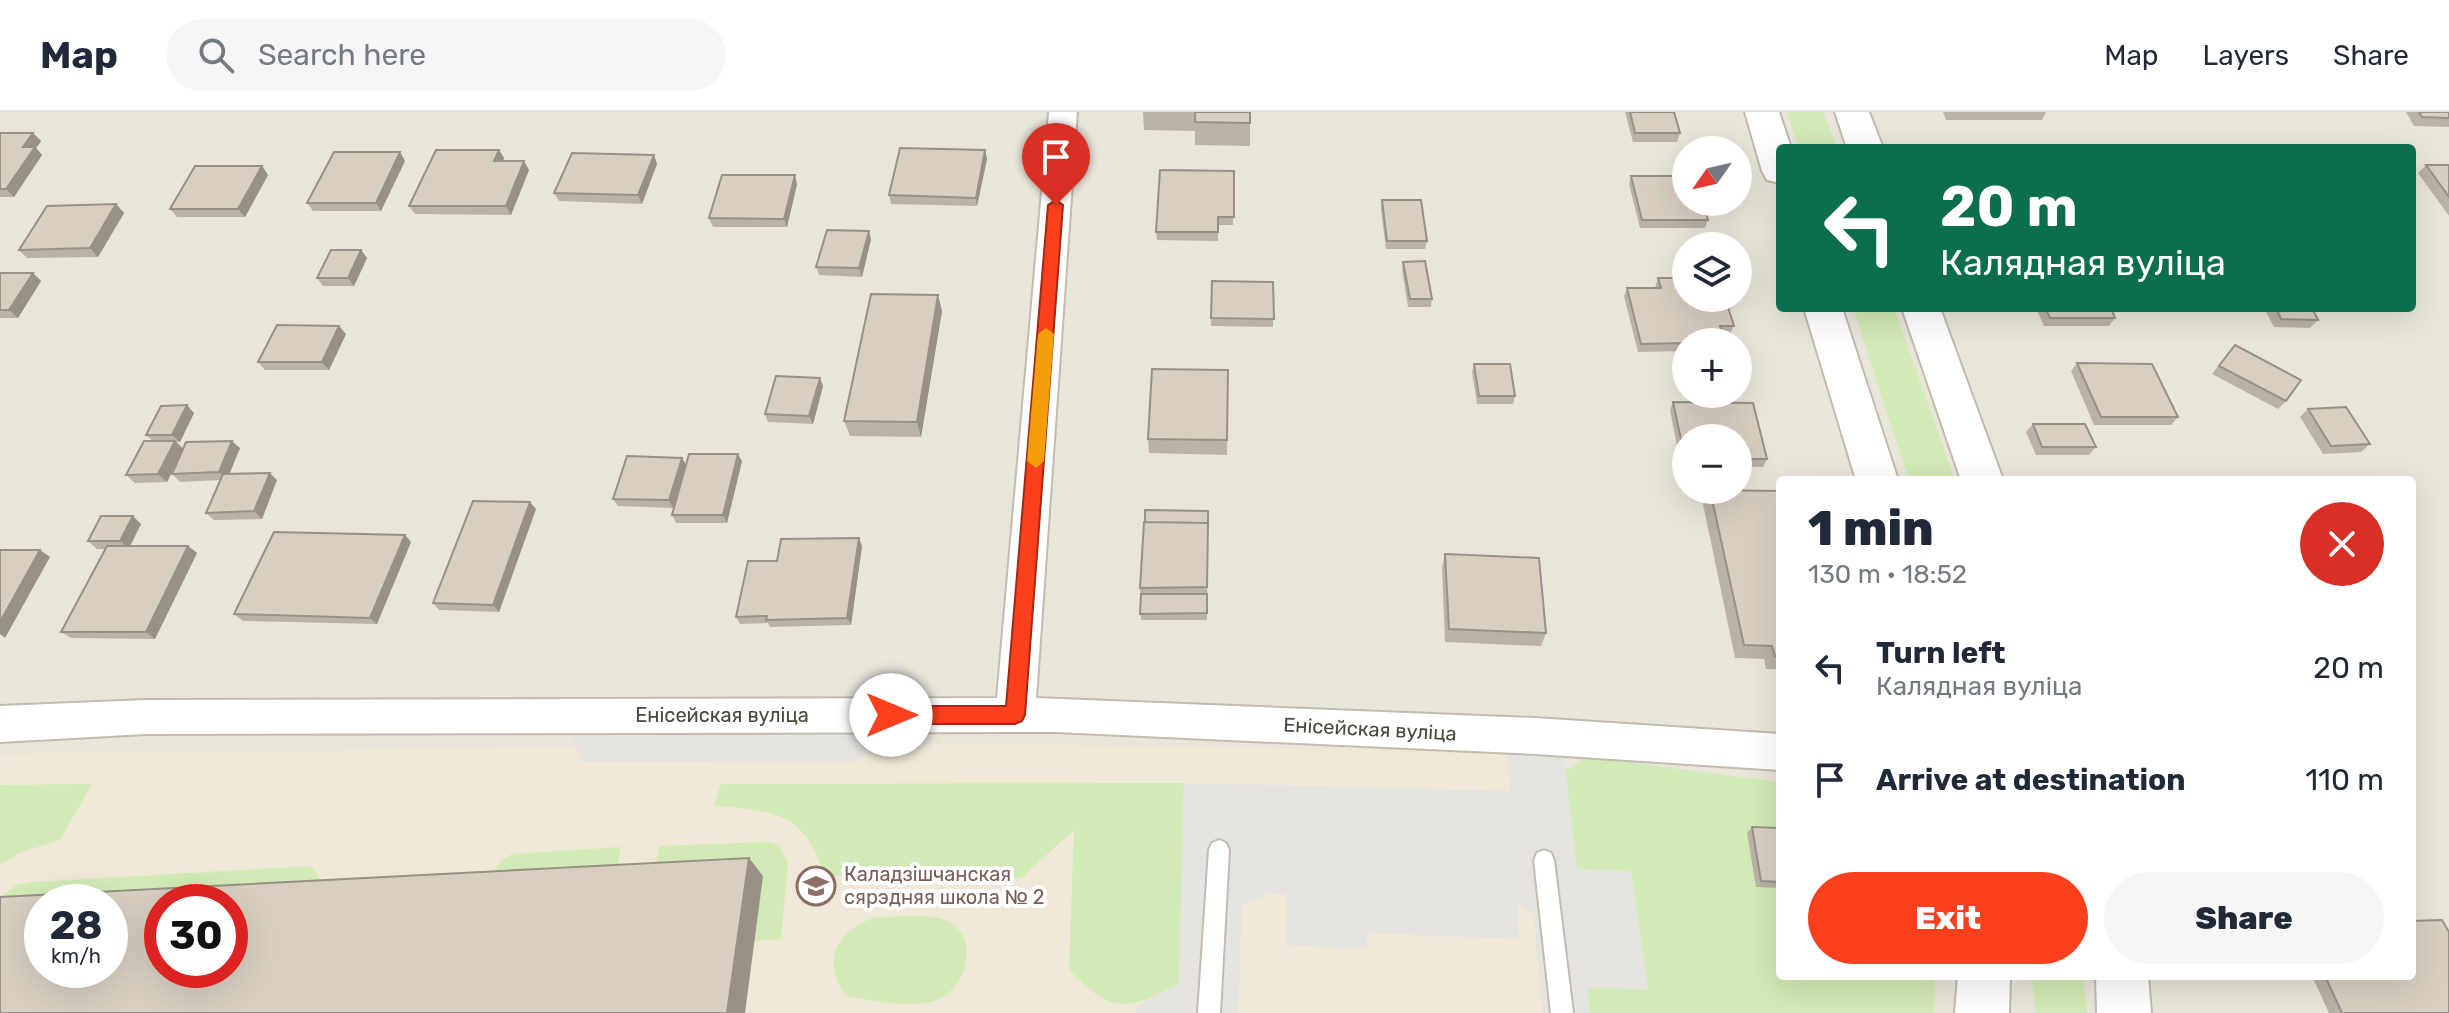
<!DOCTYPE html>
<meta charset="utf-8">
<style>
:root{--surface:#fff;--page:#f6f6f7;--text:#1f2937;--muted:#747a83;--line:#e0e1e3;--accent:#fc3f1d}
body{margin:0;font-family:Rubik,sans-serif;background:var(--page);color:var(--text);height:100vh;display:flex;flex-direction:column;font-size:30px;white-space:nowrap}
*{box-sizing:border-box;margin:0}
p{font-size:26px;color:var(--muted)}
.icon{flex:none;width:44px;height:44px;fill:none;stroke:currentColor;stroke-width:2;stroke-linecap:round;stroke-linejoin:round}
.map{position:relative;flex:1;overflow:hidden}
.side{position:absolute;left:1776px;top:364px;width:640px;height:504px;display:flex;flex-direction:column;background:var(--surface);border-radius:8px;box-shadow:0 8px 32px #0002}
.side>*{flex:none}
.top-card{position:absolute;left:1776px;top:32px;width:640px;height:168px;border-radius:8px;box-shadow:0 8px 32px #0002;background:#0b6e4f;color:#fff;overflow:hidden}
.needle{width:52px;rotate:236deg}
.fabs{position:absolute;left:1672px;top:24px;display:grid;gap:16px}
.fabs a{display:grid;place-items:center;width:80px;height:80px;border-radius:50%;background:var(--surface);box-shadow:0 8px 32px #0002;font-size:40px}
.speed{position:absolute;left:24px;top:772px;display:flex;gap:16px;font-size:40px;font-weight:700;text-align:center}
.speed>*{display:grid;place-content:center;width:104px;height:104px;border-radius:50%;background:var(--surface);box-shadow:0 8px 32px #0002;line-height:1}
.speed small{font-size:20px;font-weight:400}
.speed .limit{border:12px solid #d22;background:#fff;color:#111}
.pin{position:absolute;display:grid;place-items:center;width:68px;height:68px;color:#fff;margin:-82px -34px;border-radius:50% 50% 50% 0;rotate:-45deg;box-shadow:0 0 8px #0007}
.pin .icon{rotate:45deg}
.me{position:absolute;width:88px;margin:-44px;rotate:90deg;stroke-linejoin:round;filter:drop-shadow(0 0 6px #0008)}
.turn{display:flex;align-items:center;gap:28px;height:168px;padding:0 32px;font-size:36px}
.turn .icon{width:104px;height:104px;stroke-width:2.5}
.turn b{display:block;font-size:56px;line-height:68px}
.round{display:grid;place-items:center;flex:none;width:84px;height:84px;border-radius:42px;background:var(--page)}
.head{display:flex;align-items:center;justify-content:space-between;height:136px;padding:0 32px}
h1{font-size:48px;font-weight:800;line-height:60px}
.button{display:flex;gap:16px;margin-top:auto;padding:16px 32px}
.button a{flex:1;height:92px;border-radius:48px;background:var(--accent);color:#fff;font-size:32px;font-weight:800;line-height:92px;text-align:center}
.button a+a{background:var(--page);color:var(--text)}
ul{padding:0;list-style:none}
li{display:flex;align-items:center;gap:24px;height:112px;padding:0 32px}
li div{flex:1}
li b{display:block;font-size:30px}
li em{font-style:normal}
header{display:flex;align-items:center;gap:48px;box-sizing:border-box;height:112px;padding:0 40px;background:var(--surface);border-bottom:2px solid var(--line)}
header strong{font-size:38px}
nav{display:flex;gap:44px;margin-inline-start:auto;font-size:28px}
.search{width:560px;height:72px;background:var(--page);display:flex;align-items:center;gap:20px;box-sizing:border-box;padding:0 28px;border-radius:44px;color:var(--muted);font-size:30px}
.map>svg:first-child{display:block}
.residential{fill:#eae5da;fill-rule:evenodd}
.education{fill:#efe8d6;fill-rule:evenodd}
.green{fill:#d2eab5}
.parking{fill:#e5e3e0}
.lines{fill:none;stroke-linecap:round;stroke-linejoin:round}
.service-casing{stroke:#c2bbae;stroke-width:4}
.minor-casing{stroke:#c2bbae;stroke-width:4}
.tertiary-casing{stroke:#c2bbae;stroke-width:4}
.service{fill:#fff;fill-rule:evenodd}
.minor{fill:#fff;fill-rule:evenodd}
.tertiary{fill:#fff;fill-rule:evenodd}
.wall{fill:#bab2a6}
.shaded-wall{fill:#979187}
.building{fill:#d8cfc1;stroke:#979187;stroke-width:2;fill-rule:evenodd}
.route{fill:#fc3f1d;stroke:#a42913;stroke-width:2}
.slow{fill:#f59e0b}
.labels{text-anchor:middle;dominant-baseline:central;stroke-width:8;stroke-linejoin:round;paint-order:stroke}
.street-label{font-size:20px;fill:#4b4439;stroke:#fff}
.education-label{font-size:20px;fill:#785e54;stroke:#fff;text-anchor:start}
</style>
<header>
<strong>Map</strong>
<div class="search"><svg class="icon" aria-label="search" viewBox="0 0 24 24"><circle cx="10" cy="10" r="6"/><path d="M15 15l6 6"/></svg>Search here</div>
<nav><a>Map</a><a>Layers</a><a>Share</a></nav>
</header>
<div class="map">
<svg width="2449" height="901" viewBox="0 0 2449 901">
<rect width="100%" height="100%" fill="#f6f3ec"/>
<path class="residential" d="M0,0H2449V901H0ZM1780,36H2412V196H1780ZM1686,38H1738V90H1686ZM1686,134H1738V186H1686ZM1686,230H1738V282H1686ZM1686,326H1738V378H1686ZM1780,368H2412V864H1780ZM42,790H110V858H42ZM162,790H230V858H162Z"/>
<path class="education" d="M958,632L1563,640L1577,757L1648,877L1587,876L1590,901H0V642ZM42,790H110V858H42ZM162,790H230V858H162Z"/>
<path class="green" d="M1787,0H1823L1837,36H1799Z
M1853,196H1894L1955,368H1909Z
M1586,645L1780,670V722L1747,721L1756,774L1780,776V864H1935L1934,901H1590L1587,876L1648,877L1631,759L1577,757L1565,657H1571Z
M1184,671L1179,871C1126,901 1111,901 1069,858L1074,718L1021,766L824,763C805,700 773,698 714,694L721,672Z
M92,672L60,728L19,741L0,753V673Z
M770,730L779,733L788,750L781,827L754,829L763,764L654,769L659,734Z
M621,735L614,771L488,767L502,748L512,742Z
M311,754L321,768V777L230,790H42L0,856V785L17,773L34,770Z
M875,805C895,806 924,801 943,807C984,821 967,883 930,890C908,895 866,889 845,883C821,846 837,820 875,805Z
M2031,864H2083L2087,901H2036Z"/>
<path class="parking" d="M564,613L902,615L855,649L584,650Z
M1507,639L1563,640L1577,757L1631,759L1648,877L1587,876L1590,901H1542L1534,803L1517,790L1519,827L1367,821V838L1286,833L1287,783L1268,782L1242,794L1238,901H1136V895L1179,871L1184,671L1510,679Z"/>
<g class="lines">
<g class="service-casing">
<path id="service" d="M1219,728L1226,731L1229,738L1220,901H1198L1209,738L1212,731Z
M1544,738L1551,741L1554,748L1573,901H1551L1534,748L1537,741Z"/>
</g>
<g class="minor-casing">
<path id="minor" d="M1049,0H1077L1036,586L1535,606L1780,622V658L1535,642L1056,620L146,622L0,630V594L146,588L997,586Z"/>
</g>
<g class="tertiary-casing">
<path id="tertiary" d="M1745,0H1779L1791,36H1780V71L1767,68L1762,59Z
M1835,0H1869L1883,36H1847Z
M1804,196H1842L1898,368H1856Z
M1902,196H1940L2003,368H1961Z
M1958,864H2010L2009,901H1955Z
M2096,864H2148L2151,901H2097Z"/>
</g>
<use href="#service" class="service"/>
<use href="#minor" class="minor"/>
<use href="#tertiary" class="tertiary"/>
</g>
<path class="wall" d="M1143,0H1250V34L1195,33V19L1144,18Z
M1625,0H1674L1680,21L1677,30H1633Z
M1943,0H2046L2042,8H1946Z
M2406,0H2449V15L2414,14Z
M0,21H33L41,29L36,36L42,43L14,85H0Z
M499,38L504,46L503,49L529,58L511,103L415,102L409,94Z
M654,43L657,52L642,92L559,89L554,81Z
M987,47L977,94L891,92L889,83Z
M405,49L381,99H313L307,91Z
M2426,53H2449V104L2418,61Z
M262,54L268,63L245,105H177L170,97Z
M1234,59L1233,113H1218V129L1157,128L1156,120Z
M1631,64L1708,108L1705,116H1640L1629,72Z
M797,72L787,115H713L709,106Z
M1382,88L1427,129L1425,137H1386L1381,97Z
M116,92L124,101L98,145L27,146L19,138Z
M871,127L862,165L819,163L816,155Z
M361,138L367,146L354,174H323L317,166Z
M1403,150L1432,187L1431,195H1408L1402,158Z
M0,161H33L41,169L18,206H0Z
M1658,166L1734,214L1730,222H1722L1686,230V239L1638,240L1624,184L1627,176H1655Z
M1212,169L1273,170V215L1211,214Z
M2036,196H2111L2115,206L2109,214H2044Z
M2264,196H2312L2318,208L2310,216L2274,215Z
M942,199L921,325L850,324L844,309Z
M346,222L329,258H265L258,250Z
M2235,233L2286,289L2278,297L2212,262Z
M2077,251L2178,305L2171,313H2094L2071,259Z
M1474,252L1515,284L1513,292H1477L1472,260Z
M1228,258L1227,343L1149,341L1148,327Z
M823,274L813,312L768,310L765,302Z
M1673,290L1753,291L1767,347L1763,355H1738V326H1686V354H1681L1670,298Z
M2308,297L2370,332L2361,340L2323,342L2300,305Z
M194,301L180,330H177L183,336H240L229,362L277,368L262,407L214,408L206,401L221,368L180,370L172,362L180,344L167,370L135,371L126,363L153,329L146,323Z
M2033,312L2096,335L2089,343H2036L2026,320Z
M682,346L686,353L742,349L727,411H676L672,403L681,371L673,396L618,394L613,387Z
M1710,378L1780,379V557H1766L1764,547L1735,546L1703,392Z
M536,397L499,500L439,498L433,491Z
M1208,399L1207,508H1141L1140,476Z
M141,412L130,434H188L197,441L155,527L71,526L61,520L106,437H97L88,429Z
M405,423L411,430L377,512L243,509L234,502Z
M862,434L851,513L770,515L768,511L740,512L736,505L777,449Z
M1445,442L1546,521L1541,534L1445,530L1442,456Z
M1752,715L1780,716V776L1756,775L1747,721Z
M2312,864H2412L2449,901H2329Z"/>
<path class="shaded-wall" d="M33,21L41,29L36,36L42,43L14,85L6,77L23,35Z
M499,38L504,46L499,58L494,49Z
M985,38L987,47L977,94L976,86Z
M400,40L405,49L381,99L376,91Z
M654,43L657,52L642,92L638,83Z
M524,49L529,58L511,103L506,94Z
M262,54L268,63L245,105L238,97Z
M795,63L797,72L787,115L784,107Z
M116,92L124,101L98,145L90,136Z
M869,119L871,127L862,165L859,156Z
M361,138L367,146L354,174L348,166Z
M33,161L41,169L18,206L9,198Z
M938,183L942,199L921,325L917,310Z
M339,214L346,222L329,258L322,250Z
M820,266L823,274L813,312L809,304Z
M187,293L194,301L180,330L172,323Z
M175,329L183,337L167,370L158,362Z
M232,329L240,336L227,368L219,360Z
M738,342L742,349L727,411L723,403Z
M682,346L686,353L673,396L669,388Z
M270,361L277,368L262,407L254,399Z
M530,390L536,397L499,500L493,493Z
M133,404L141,412L129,436L120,429Z
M405,423L411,430L377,512L370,506Z
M859,426L862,434L851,513L847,506Z
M188,434L197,441L155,527L146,520Z
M40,438L50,445L5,526L0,522V510Z
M749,746L763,764L745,901H727Z"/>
<path class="building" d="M1195,0H1250V11L1195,10Z
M1630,0H1674L1680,21H1635Z
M2419,0H2449V6L2422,5Z
M0,21H33L23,35H35L6,77H0Z
M900,36L985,38L976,86L889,83Z
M436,38H499L494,49H524L506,94H409Z
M334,40H400L376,91H307Z
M572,41L654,43L638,83L554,81Z
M2426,53H2449V85Z
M195,54H262L238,97H170Z
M1160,58L1234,59V105H1218V120H1156Z
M722,63H795L784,107L709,106Z
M1631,64H1686V90H1703L1708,108H1642Z
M1382,88H1421L1427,129H1387Z
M116,92L90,136L19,138L47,94Z
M827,118L869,119L859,156L816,155Z
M331,138H361L348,166H317Z
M1425,149L1432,187H1410L1403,150Z
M0,161H33L9,198H0Z
M1658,166H1686V186H1725L1734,214H1720L1724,230L1641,232L1627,176H1661Z
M1212,169L1273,170L1274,207L1211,206Z
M871,182L938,183L917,310L844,309Z
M2045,196H2111L2115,206H2050Z
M2276,196H2312L2318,208L2281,207Z
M277,213L339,214L322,250H258Z
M2235,233L2301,268L2286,289L2219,254Z
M2077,251L2152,252L2178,305H2101Z
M1474,252H1510L1515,284H1479Z
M1152,257L1228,258L1227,328L1148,327Z
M776,264L820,266L809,304L765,302Z
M1673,290L1753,291L1767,347H1738V326H1686V346H1685Z
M187,293L172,323H146L161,294Z
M2346,295L2370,332L2331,334L2308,297Z
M2033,312H2085L2096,335H2042Z
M144,329H175L158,362L126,363Z
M232,329L219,360L172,362L186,330Z
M689,342H738L723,403H672Z
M627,344L682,346L669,388L613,387Z
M270,361L254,399L206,401L223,362Z
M1710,378L1780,379V544H1775L1772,534L1744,533Z
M473,389L530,390L493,493L433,491Z
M1145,398L1208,399V417V411L1145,410Z
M101,404H133L120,429H88Z
M1144,410L1208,411L1207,475L1140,476Z
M274,420L405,423L370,506L234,502Z
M859,426L847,506L766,508L767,504L736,505L748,449H777L781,427Z
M107,434H188L146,520H61Z
M0,438H40L0,510Z
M1445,442L1539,446L1546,521L1449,517Z
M1141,482H1207V501L1140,502Z
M1752,715L1780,716V770L1761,769Z
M749,746L727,901H0V785ZM42,790H110V858H42ZM162,790H230V858H162Z
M2442,808L2449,820V901H2342L2325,864H2412V809Z"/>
<path class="route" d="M1056,88L1063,93L1025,603L1022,609L1015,612H891L884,609L881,603L884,597L891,594H1006L1048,93Z"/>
<path class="slow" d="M1046,216L1054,222L1044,349L1036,356L1027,349L1038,222Z"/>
<defs>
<g id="school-ring" transform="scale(2)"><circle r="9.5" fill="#fff" stroke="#8d6e63" stroke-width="1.5"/><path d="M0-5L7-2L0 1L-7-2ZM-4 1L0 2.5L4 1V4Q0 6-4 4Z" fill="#8d6e63"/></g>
</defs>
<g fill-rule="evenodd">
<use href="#school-ring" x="816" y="774"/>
</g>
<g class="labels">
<g class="street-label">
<text x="722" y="603">Енісейская вуліца</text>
<text transform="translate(1370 617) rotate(3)">Енісейская вуліца</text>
</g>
<g class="education-label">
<text x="844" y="762">Каладзішчанская<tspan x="844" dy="23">сярэдняя школа № 2</tspan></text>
</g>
</g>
</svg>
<div class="fabs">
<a><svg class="needle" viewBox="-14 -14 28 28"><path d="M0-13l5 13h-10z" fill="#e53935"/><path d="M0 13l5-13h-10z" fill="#747a83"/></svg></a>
<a><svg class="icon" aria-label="layers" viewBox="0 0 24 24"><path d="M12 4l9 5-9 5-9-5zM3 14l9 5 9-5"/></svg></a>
<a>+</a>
<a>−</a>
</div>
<div class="speed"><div>28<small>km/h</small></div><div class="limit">30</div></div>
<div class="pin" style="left:1056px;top:93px;background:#d93025"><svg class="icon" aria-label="arrive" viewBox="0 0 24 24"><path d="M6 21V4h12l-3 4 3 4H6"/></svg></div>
<svg class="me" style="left:891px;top:603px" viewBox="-20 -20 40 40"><circle r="19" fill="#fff"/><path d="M0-13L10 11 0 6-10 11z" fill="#fc3f1d"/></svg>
<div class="top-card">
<div class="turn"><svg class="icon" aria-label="left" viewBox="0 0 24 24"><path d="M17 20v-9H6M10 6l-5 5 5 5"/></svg><div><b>20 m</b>Калядная вуліца</div></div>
</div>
<section class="side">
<div class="head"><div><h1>1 min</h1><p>130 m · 18:52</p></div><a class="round" style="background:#d93025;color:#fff"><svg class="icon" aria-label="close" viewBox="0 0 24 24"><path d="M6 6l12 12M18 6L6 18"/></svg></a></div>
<ul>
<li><svg class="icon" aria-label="left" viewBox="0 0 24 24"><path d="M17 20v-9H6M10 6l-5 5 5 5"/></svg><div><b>Turn left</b><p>Калядная вуліца</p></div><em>20 m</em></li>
<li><svg class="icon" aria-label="arrive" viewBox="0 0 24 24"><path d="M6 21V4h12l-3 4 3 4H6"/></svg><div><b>Arrive at destination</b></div><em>110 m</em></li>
</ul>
<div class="button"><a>Exit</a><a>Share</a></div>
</section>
</div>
